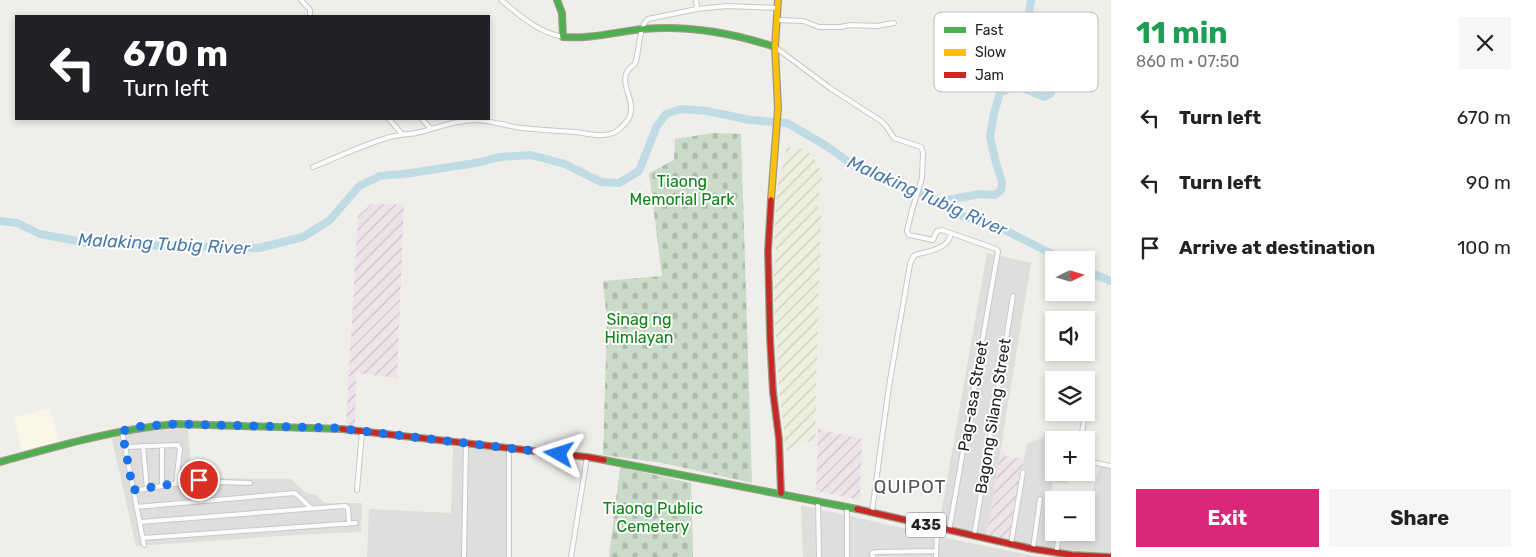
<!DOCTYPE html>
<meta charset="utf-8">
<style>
:root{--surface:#fff;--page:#f6f6f6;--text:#222;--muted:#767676;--accent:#db2777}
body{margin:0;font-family:Rubik,sans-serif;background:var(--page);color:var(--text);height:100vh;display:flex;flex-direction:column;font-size:19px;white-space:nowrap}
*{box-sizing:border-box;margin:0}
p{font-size:16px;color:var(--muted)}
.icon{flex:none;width:28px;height:28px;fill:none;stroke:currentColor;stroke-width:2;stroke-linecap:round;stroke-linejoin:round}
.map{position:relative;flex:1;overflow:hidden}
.details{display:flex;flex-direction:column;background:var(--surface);width:425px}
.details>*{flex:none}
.guide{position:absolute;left:15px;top:15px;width:475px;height:105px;border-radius:0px;box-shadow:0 2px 8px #0003;background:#202124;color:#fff;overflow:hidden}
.needle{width:32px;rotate:85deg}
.buttons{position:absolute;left:1045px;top:251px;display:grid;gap:10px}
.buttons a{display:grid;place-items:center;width:50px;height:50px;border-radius:0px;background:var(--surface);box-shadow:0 2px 8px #0003;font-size:25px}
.pin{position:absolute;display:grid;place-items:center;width:42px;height:42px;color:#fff;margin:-21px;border:2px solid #fff;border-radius:50%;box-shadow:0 1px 5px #0007}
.me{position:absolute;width:55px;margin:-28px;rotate:276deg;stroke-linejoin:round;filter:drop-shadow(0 0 4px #0008)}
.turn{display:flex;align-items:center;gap:18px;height:105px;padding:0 25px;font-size:22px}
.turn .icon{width:65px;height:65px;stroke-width:2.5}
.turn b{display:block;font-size:35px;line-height:42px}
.round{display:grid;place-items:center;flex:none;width:52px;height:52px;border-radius:0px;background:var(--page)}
.summary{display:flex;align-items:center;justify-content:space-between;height:85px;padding:0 25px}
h1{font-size:30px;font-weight:700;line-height:38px;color:#1e9e55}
.cta{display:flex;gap:10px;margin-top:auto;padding:10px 25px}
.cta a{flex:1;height:58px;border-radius:0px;background:var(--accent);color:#fff;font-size:20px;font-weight:700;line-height:58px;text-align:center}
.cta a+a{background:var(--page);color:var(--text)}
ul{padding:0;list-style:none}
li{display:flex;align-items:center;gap:15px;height:65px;padding:0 25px}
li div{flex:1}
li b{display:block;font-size:19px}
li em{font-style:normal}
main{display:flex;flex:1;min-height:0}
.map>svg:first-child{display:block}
.residential{fill:#dfdedc}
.industrial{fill:url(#industrial-furrows)}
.education{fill:#f8f7e8}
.farmland{fill:url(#farmland-furrows)}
.cemetery{fill:url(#cemetery-stones)}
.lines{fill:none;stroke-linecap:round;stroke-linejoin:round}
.river{stroke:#bfdbe3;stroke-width:8}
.street-casing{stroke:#c9c8c7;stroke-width:6}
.fast-casing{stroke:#999a82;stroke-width:8}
.slow-casing{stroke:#999a82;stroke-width:8}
.jam-casing{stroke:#999a82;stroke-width:8}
.street{stroke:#fdfcfc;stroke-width:4}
.fast{stroke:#4caf50;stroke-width:5.5}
.slow{stroke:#ffc107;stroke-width:5.5}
.jam{stroke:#c62828;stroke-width:5.5}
.route{stroke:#1a73e8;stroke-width:9;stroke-dasharray:0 16.2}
.labels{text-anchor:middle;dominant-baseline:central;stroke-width:4;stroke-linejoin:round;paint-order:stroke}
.shield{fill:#fff;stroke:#646464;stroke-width:1}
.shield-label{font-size:15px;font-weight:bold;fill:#222}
.park-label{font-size:16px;fill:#0c8416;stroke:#fff}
.street-label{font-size:16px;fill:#222;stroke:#fff}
.water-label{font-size:18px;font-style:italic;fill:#4a7aab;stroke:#fff}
.quarter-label{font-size:19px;letter-spacing:1px;fill:#555;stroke:#fff}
.key{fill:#fff;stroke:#bdbdbd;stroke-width:1}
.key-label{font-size:14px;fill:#222}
</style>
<main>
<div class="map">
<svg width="1111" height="557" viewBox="0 0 1111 557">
<defs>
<pattern id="industrial-furrows" width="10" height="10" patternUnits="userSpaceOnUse" patternTransform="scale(1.25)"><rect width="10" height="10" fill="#ede4e9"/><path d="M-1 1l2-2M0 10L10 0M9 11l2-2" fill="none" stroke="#cbc3c8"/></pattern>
<pattern id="farmland-furrows" width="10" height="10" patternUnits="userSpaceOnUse" patternTransform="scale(1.25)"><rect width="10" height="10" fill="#efefdf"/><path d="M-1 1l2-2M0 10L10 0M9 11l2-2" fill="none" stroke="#cdcdbf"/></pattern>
<pattern id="cemetery-stones" width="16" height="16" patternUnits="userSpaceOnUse" patternTransform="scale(1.25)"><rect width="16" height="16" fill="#cadbca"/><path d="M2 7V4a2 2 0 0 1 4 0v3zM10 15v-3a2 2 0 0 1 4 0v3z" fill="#adbcad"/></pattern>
</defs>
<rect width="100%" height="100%" fill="#f0eeeb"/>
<path class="residential" d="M987,253L1031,263L987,534L939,525Z
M188,428L192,478L291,479L306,493L317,495L324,503H362L361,532L295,535L136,546L112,439L127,433Z
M1046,431L1053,432L1055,440L1054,472L1069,473L1067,484L1053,482L1051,500H1054V532H1086V503H1091L1094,485L1101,464L1111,466V554L1060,551L1010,540L1027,443L1043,438Z
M453,447H474L508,452L507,557H367L369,509L451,513Z
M801,505L956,540L1034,556L1053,557H803Z"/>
<path class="industrial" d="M371,204H404L397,378L356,373L355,425L346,424L358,216Z
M818,429L862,439L860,500L816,491Z
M1001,451L1006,453L1005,456L1024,459L1010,540L987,534Z"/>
<path class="education" d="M50,408L59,442L22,451L14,418Z"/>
<path class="farmland" d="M787,147L804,149L812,155L819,167L822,177L817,204L821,214L815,439L786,451L779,388L773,284L776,250L774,243L777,188Z"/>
<path class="cemetery" d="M713,133L741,134L752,483L663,463L603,455L607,321L603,281L662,276L649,173L674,160L675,139Z
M620,467L691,483L693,557H609Z"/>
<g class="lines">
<path class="river" d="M941,201L980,194L995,195L1001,190L1002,182L996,163L990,137L994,113L1000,93L1016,85L1044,97L1051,93C1043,64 1024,31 1031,0
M0,221L17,223L40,234L93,244L259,248L303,237L330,220L359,186L380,176L404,174L476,163L500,157L531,155L565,164L601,182L619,183L639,171L657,126L666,114L681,109L707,111L750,120L787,123L825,145L857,168L941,201L962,216L999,227L1064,260
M1086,271L1111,281"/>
<g class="street-casing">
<path id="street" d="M301,0L310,10V16
M501,0C520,16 538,32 563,37
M696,0L697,9
M777,20L803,21L819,27H840L851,25L877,26L894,23
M775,47L830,88L881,121L886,126L894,138L921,147L923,152L922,178L912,210L907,231L909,235L933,240L937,231L942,230L996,249L998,251L949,531
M389,119L402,134
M422,119L431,129
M313,167C336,158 360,146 384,139C396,134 409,135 421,132C439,127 457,120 477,120C492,121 507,126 522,128C540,130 557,131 575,132C587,133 601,138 613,133C619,131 623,126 627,121C642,101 610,80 635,64C640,50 638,28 648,19L697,9L727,6L778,8
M1086,402L1087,392
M122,431L144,545
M1081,440L1085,412
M143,446L147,489
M125,447L178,445L180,449L176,484
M1086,461L1111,466
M162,486V446
M357,490L362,431
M133,491L191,481L250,483
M818,502L819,557
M136,507L295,493L311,508
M872,512L889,386L910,264L912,259L915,255C929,251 949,249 951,233
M140,522L345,506L348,508L349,523
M974,536L1013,296
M143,538L356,523
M1011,544L1023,472
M1033,549L1040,499
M1056,553L1060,532
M464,557L466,443
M509,557V448
M571,557L587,457
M847,557V507
M873,557L872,553L876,552L936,551
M936,557L937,528"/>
</g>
<g class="fast-casing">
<path id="fast" d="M557,0L562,13L563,37C590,39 616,32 643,29C687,25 733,33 775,47
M604,460L857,509
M0,462C58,446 116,429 176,424L342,429"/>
</g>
<g class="slow-casing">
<path id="slow" d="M771,200L778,108L775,47L778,0"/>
</g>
<g class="jam-casing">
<path id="jam" d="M771,200L768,251L770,338L773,392L779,439L781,493
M342,429L587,457L604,460
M857,509L1033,549L1072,555L1111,557"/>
</g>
<use href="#street" class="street"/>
<use href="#fast" class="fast"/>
<use href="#slow" class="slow"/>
<use href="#jam" class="jam"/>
</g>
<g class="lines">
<path class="route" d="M199,480L133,490L122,431L142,426L176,424L336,428L559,454"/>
</g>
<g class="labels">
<rect class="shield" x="906" y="512.5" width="40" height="25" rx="4"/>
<g class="shield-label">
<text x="926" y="525">435</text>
</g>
<g class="park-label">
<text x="682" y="181">Tiaong<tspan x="682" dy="18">Memorial Park</tspan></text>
<text x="639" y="319">Sinag ng<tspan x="639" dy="18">Himlayan</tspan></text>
<text x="653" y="508">Tiaong Public<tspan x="653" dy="18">Cemetery</tspan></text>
</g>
<g class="street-label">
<text transform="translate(973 396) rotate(-80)">Pag-asa Street</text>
<text transform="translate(993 416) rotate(-81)">Bagong Silang Street</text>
</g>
<g class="water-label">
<text transform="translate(927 196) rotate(24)">Malaking Tubig River</text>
<text transform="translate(164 244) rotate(3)">Malaking Tubig River</text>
</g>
<g class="quarter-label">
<text x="910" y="486">QUIPOT</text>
</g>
</g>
<rect x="934" y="12" width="164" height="80" rx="8" class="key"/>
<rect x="944" y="27" width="22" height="6" fill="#4caf50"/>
<rect x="944" y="49" width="22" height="7" fill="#ffc107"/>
<rect x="944" y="72" width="22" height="6" fill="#c62828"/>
<g class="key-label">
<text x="975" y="35">Fast</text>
<text x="975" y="57">Slow</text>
<text x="975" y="80">Jam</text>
</g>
</svg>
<div class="buttons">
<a><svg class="needle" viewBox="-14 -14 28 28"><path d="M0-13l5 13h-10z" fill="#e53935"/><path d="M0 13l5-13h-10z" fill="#767676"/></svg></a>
<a><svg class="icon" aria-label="sound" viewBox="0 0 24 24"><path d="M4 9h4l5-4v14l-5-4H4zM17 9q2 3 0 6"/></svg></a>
<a><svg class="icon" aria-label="layers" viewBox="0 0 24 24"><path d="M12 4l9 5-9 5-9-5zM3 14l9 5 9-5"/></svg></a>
<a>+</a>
<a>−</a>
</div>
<div class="pin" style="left:199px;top:480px;background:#d93025"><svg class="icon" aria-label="arrive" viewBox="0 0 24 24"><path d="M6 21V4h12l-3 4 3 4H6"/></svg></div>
<svg class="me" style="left:559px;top:454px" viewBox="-20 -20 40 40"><path d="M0-17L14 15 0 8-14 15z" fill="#1a73e8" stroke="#fff" stroke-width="4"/></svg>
<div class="guide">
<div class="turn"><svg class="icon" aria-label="left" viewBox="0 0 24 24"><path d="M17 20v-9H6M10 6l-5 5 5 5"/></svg><div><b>670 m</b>Turn left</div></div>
</div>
</div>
<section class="details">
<div class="summary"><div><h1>11 min</h1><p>860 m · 07:50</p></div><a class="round"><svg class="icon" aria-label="close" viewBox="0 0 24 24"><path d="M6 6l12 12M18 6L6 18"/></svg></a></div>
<ul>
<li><svg class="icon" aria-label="left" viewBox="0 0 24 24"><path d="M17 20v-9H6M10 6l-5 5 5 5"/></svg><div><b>Turn left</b></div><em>670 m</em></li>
<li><svg class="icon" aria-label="left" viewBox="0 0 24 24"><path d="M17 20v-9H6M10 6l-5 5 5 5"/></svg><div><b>Turn left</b></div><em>90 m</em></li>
<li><svg class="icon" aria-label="arrive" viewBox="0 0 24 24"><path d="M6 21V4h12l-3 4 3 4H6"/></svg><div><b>Arrive at destination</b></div><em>100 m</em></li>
</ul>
<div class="cta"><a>Exit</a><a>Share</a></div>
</section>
</main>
